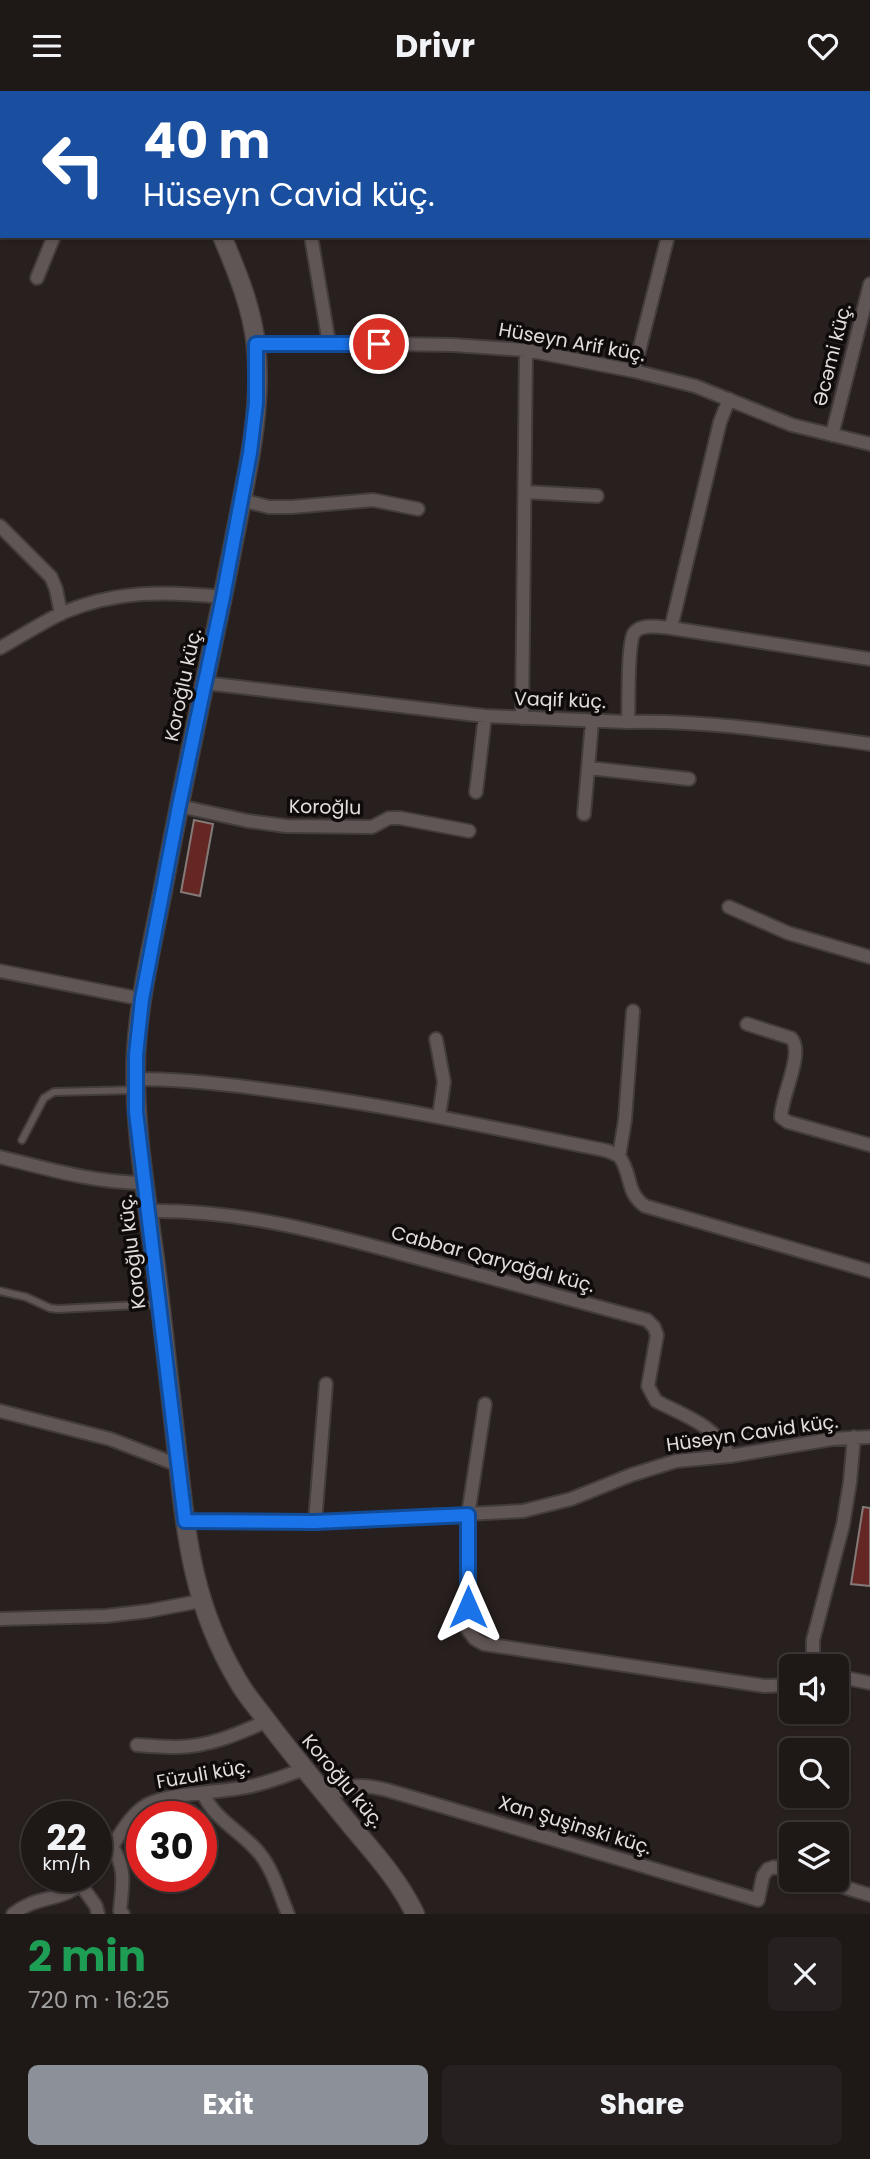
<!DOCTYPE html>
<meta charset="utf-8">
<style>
:root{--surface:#1e1817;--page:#262120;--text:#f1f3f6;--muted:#a1a0a1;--line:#3c3736;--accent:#8c9099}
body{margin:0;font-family:Poppins,sans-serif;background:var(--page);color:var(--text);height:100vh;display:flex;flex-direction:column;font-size:26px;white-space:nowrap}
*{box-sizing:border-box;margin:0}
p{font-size:23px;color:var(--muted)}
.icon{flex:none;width:38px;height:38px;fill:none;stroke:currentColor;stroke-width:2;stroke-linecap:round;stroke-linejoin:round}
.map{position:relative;height:1823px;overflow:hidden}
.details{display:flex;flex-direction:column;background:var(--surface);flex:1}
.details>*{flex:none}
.top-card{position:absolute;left:0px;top:0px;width:872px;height:147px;box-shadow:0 2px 5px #0004,0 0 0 2px var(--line);background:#1a4fa0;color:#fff;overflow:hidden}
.fabs{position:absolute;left:779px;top:1563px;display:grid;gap:14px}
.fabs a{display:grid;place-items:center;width:70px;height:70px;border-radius:10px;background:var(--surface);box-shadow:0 2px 5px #0004,0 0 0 2px var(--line);font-size:35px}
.speed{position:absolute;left:21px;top:1710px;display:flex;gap:14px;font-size:35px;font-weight:700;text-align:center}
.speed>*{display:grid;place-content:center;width:91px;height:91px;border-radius:50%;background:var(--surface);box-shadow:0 2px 5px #0004,0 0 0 2px var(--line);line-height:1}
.speed small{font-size:18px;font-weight:400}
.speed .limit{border:10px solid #d22;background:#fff;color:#111}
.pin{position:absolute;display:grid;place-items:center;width:60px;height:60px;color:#fff;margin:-30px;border:4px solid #fff;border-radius:50%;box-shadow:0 2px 7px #0007}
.me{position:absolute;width:77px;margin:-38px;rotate:0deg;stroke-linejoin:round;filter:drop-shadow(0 0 5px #0008)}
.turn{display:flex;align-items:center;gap:24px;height:147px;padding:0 28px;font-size:32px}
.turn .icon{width:91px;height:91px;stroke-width:2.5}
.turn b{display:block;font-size:49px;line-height:60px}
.round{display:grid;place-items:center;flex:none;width:74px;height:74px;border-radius:10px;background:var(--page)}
.head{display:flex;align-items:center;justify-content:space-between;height:119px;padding:0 28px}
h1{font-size:42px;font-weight:700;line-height:52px;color:#1e9e55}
.cta{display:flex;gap:14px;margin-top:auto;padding:14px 28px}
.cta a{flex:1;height:80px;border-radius:10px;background:var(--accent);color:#fff;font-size:28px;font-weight:700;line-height:80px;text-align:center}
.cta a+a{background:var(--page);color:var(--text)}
header{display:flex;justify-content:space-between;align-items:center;height:91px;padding:0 28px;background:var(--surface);font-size:32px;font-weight:700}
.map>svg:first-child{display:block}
.building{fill:#652723;stroke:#847a78;stroke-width:2}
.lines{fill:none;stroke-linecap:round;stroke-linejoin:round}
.lane-casing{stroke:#433c3c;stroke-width:10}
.street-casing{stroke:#433c3c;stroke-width:16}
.secondary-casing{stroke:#433c3c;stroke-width:21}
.lane{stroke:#605655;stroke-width:6}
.street{stroke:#605655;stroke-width:12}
.secondary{stroke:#605655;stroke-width:18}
.route-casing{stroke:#114b97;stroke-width:18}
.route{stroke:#1a73e8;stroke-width:12}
.labels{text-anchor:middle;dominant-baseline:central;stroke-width:7;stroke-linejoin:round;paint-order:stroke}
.street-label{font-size:19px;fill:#e3dddc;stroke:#0e0b0a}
</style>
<header><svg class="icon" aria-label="menu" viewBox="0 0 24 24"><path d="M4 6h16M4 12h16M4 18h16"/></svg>Drivr<svg class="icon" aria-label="heart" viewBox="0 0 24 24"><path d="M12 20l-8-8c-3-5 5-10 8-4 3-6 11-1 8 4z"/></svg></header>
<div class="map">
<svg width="870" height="1823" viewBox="0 0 870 1823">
<rect width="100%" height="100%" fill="#28201f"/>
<path class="building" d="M194,729L213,733L200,805L181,801Z
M863,1416L870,1417V1495L851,1493Z"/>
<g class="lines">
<g class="lane-casing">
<path id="lane" d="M22,1049L44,1007L54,1001L134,999
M0,1200L26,1206L50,1217L58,1218L158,1213"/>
</g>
<g class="street-casing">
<path id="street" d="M307,0V2
M482,0V2
M512,0L526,2
M589,2V0
M704,2V0
M0,43L2,42
M311,145L329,252
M37,187L54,145
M256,253L329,252L453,254L526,259L634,280L695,295L792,334L870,353
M634,280L668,145
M832,344L870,193
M525,401L597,405
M241,409L269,416H292L373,409L418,418
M0,435L51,486L56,498L61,523
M671,537L720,331L729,308
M0,557C20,546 41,532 62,522C116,499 166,500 223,506
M205,592L485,625L628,631C629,614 627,554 634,542C641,532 661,536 671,537L870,568
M522,627L526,259
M628,631C710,629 789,642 870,653
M589,677L689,688
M476,701L485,625
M179,715L248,730L286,735L372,736L389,727H400L469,740
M584,723L592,631
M729,816L788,842L870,866
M0,880L142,908
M633,920L625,1029L619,1065C633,1084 625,1101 645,1115L870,1180
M747,933L791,947C805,961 781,1005 781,1026L788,1031L870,1054
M436,948L444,991L439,1025
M136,988C186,988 235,994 284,1001C393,1015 500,1038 608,1060L619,1065
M0,1066C48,1078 95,1092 145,1092
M149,1120C241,1118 333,1144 421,1168C496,1188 572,1209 647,1229L654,1236L657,1244L648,1295L656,1310C687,1326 713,1333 730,1365
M485,1313L468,1424V1539L475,1548L484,1553L765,1595L791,1594
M0,1320L110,1348L178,1374
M185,1430L315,1431L523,1420L571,1408L631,1384L676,1370L730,1365L832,1348L870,1346
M315,1431L326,1293
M0,1528L106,1525L148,1520L201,1510
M813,1575V1549L843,1434L850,1391L854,1346
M836,1585L870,1592
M137,1654C150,1655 163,1656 176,1656C208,1656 238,1643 267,1630
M203,1702C214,1729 243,1741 260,1763C273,1779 280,1804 288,1823
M327,1705C354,1694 358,1692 387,1699L758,1809L763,1785L768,1778L774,1776L791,1781
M112,1756C127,1777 122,1795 120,1820L123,1823
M96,1777C113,1759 122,1733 142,1717C163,1701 220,1702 247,1696C267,1692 285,1685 304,1678
M817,1788L870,1804
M81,1794L96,1815L98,1823
M13,1823C41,1801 63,1814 89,1785"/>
</g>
<g class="secondary-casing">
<path id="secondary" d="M161,0V2
M222,145C237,181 252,216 256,255C263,319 246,386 234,449C212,562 186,675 165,788C154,846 139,905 136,963C133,1040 149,1117 158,1193C164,1246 170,1299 176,1352C186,1442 191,1511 238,1590C245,1603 255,1614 264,1626C292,1664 323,1700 353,1737C376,1764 400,1791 415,1823"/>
</g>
<use href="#lane" class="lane"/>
<use href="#street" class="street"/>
<use href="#secondary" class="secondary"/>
</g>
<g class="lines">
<g class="route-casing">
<path id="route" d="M379,253H256V312L250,362L223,506L179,715L142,908L136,964V1021L185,1430L315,1431L468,1424V1516"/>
</g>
<use href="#route" class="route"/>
</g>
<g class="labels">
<g class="street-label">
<text transform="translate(572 251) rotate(10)">Hüseyn Arif küç.</text>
<text transform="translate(832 264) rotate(-76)">Əcəmi küç.</text>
<text transform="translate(183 594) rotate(-78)">Koroğlu küç.</text>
<text transform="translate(560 609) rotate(2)">Vaqif küç.</text>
<text transform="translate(325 716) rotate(1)">Koroğlu</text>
<text transform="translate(132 1161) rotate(-97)">Koroğlu küç.</text>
<text transform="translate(493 1168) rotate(15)">Cabbar Qaryağdı küç.</text>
<text transform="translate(752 1342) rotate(-8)">Hüseyn Cavid küç.</text>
<text transform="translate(203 1683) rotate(-10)">Füzuli küç.</text>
<text transform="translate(343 1690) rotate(50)">Koroğlu küç.</text>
<text transform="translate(575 1734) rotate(17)">Xan Şuşinski küç.</text>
</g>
</g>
</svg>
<div class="fabs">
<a><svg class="icon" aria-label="sound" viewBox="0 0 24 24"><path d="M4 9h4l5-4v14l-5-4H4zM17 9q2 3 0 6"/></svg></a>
<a><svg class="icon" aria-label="search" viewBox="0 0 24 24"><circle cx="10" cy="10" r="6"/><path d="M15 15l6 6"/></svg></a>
<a><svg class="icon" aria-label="layers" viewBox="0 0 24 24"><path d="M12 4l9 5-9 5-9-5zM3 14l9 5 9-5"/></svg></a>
</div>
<div class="speed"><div>22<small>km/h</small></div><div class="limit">30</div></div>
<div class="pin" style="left:379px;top:253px;background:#d93025"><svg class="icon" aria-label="arrive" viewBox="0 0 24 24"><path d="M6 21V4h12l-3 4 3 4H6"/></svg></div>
<svg class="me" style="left:468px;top:1516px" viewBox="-20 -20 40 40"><path d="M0-17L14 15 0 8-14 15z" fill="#1a73e8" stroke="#fff" stroke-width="4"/></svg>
<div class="top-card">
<div class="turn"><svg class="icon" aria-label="left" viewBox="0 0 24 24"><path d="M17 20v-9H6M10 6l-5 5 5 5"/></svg><div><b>40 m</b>Hüseyn Cavid küç.</div></div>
</div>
</div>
<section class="details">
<div class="head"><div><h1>2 min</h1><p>720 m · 16:25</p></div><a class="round"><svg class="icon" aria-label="close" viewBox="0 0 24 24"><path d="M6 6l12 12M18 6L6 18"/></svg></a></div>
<div class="cta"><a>Exit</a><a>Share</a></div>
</section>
